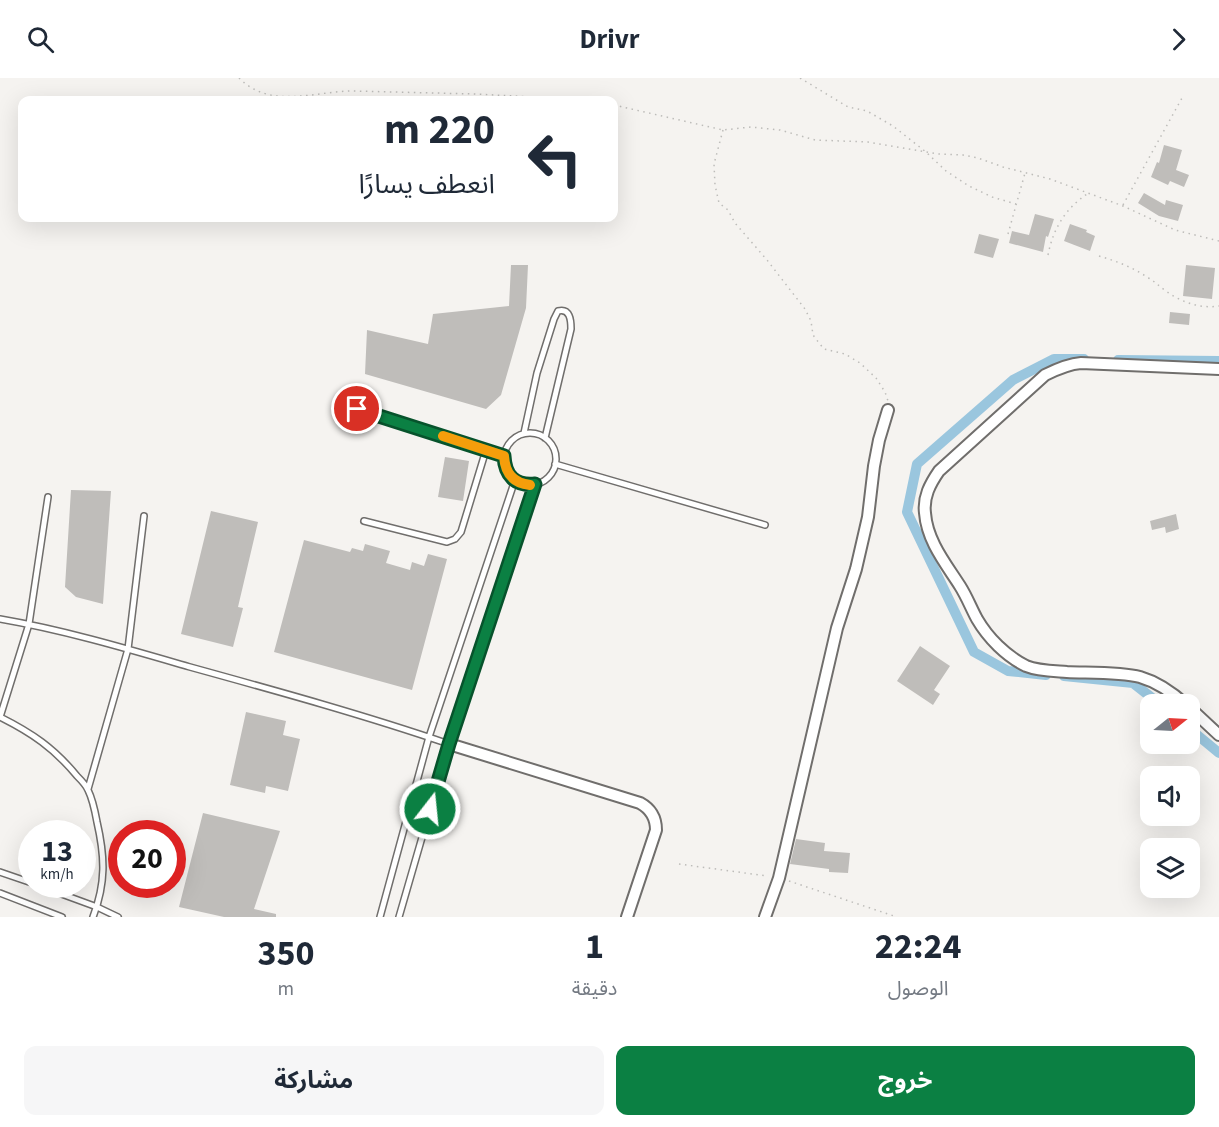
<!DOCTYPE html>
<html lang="ar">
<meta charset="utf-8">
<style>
:root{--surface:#fff;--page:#f6f6f7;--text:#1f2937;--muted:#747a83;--accent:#0b8043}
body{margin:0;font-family:"Source Sans 3","Noto Sans Arabic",sans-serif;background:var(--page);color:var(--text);direction:rtl;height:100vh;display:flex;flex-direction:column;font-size:22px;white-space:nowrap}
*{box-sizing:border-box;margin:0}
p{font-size:20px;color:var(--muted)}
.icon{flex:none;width:33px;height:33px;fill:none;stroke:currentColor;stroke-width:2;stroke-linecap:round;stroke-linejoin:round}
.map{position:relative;height:839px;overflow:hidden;direction:ltr}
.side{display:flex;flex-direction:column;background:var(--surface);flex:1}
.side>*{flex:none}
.banner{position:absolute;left:18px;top:18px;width:600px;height:126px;border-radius:12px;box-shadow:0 6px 24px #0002;direction:rtl;background:#fff;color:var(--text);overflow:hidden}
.needle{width:39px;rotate:72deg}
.fabs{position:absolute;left:1140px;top:616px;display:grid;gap:12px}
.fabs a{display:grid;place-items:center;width:60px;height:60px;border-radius:12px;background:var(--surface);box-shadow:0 6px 24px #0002;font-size:30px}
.speed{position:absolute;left:18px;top:742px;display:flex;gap:12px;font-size:30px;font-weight:700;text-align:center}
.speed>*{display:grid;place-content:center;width:78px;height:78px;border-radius:50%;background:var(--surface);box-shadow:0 6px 24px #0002;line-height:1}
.speed small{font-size:15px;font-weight:400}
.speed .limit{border:9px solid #d22;background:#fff;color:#111}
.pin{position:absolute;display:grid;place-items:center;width:51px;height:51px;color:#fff;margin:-26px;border:3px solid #fff;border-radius:50%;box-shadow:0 2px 6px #0007}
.me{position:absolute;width:66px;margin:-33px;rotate:16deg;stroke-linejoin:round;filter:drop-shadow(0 0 4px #0008)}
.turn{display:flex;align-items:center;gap:21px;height:126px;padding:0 24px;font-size:27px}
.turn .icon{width:78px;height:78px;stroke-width:2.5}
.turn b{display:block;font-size:42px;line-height:51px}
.eta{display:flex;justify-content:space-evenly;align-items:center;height:102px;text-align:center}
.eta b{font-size:36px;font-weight:700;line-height:42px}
.action{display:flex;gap:12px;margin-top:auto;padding:12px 24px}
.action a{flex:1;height:69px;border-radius:12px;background:var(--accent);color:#fff;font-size:24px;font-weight:700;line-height:69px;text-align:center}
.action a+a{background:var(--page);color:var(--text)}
header{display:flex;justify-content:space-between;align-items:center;height:78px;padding:0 24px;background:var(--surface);font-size:27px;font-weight:700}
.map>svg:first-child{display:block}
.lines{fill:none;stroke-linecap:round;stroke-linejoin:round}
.canal{stroke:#9ac6de;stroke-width:10}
.building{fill:#bfbdba}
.lane-casing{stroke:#706e6c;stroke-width:8}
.street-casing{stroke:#706e6c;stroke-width:14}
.path{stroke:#bdbcb9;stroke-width:1.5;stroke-dasharray:1.5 4.5;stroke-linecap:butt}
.lane{stroke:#fff;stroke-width:5}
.street{stroke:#fff;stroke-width:10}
.route-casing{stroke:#07532c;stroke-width:15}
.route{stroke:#0b8043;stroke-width:10}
.slow{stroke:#f59e0b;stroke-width:10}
</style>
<header><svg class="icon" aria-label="forward" viewBox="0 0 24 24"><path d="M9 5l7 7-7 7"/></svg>Drivr<svg class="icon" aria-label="search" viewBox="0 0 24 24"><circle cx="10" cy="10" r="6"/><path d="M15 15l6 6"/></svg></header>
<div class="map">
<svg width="1219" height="839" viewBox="0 0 1219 839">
<rect width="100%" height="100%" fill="#f5f3f0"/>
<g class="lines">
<path class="canal" d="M1118,282L1219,283
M1046,597L1008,593L974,574L907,434L917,386L1013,302L1054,281H1084
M1064,598L1133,605L1161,627
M1190,651L1219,675"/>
</g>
<path class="building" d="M1164,67L1182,72L1176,92L1189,97L1184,109L1170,103L1168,107L1151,99L1157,84L1159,85Z
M1144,115L1165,127L1166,122L1183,127L1178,143L1159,138L1138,125Z
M1035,136L1054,141L1048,159L1046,158L1043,174L1009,165L1012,153L1029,157Z
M1070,146L1087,152L1086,154L1095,158L1090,173L1064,163Z
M979,156L999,161L993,180L974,175Z
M511,187H528L526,230L501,317L486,331L365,296L367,252L428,266L433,236L509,228Z
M1186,187L1215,190L1212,221L1183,218Z
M1170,234L1190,236L1189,247L1169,245Z
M445,379L469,383L463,423L438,419Z
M71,412L111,413L103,526L76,519L65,509Z
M211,433L258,444L238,529L243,530L233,569L181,556Z
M1176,436L1179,451L1166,455L1165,449L1152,452L1150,443Z
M304,462L350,474L352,470L363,473L365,466L390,473L386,485L410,492L412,484L424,488L428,476L447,481L412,612L274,574Z
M920,568L950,588L934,612L940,616L933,627L897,603Z
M246,634L286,643L283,657L300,661L288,713L266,708L265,715L230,707Z
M203,735L280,753L254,831L276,836V839H224L179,829Z
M796,761L825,765L824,773L850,775L848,795L829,794V791L790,786Z"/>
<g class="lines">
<g class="lane-casing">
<path id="lane" d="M357,331L504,378
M524,355L537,295L554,241L558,233C570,230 571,242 571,251L545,360
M504 381a26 26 0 1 1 52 0a26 26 0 1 1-52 0Z
M555,386L765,447
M364,443L447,464L455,461L461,454L486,372
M0,541C64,552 128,571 190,589C277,613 364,637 449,666
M0,639C32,655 54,670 77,698C81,702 86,707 88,712C93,722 95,733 97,744C105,779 106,805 93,839
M0,639L29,546L48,419
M88,711L128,571L144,438
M0,794L32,805
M37,807L97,829L118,839
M0,815L62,839
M380,839L429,659L515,402
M399,839L449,666L535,406"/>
</g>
<g class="street-casing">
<path id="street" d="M1186,627C1173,615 1157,604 1140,599C1121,594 1087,595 1067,594C1054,593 1038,593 1026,588C1006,578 988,560 977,541C971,530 967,519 960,508C946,486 927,463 925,435C923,419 930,406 939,393L1045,297C1057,291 1068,286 1081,285L1219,291
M1190,630L1219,657
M449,666L640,725C651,731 656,740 656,752L627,839
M765,839L779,800L837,550L856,491L868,439L874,388L879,362L888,332"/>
</g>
<path class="path" d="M239,0C271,32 314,13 353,13L475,16L593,22
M800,0L848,29L867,33L893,48L926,74L946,93L969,108L992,119L1016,126
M614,27L723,52L751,49L780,52L815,62L868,64L938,76L963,77L978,80L1003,89L1050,101L1123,128L1175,152L1219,163
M723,52L714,86L715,107L719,125L728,132L735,145L767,182L805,231L811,243L813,257L819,265L824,271L845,276L860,285L876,300L885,314L888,323
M1123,127L1182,20
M1008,156L1025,95
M1048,177C1053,151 1065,131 1087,116
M1099,178C1116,183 1132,189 1147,199C1154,203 1159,208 1166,213C1181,224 1200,231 1219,228
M679,786L767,798
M789,803L897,839"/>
<use href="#lane" class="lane"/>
<use href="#street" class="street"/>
</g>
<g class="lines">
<g class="route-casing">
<path id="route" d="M357,331L504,378C505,398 515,408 535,406L449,666L430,731"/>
</g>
<use href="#route" class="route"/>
<path class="slow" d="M443,358L504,378C505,395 513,405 530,407"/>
</g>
</svg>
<div class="fabs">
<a><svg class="needle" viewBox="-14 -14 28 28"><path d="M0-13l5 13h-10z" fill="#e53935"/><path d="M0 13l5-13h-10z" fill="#747a83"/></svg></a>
<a><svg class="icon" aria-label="sound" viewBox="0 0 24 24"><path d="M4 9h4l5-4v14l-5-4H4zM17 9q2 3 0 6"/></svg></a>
<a><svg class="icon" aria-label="layers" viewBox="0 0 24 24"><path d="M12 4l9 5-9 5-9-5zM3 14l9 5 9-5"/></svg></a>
</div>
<div class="speed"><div>13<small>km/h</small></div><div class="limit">20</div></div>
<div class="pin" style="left:357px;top:331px;background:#d93025"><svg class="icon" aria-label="arrive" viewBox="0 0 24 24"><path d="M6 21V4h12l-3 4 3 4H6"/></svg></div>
<svg class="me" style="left:430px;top:731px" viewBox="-20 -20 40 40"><circle r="17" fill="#0b8043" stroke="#fff" stroke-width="3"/><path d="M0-11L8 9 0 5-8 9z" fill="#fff"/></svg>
<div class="banner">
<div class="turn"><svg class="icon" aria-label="left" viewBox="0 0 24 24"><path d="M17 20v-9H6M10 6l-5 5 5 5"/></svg><div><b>220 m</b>انعطف يسارًا</div></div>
</div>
</div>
<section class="side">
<div class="eta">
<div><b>22:24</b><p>الوصول</p></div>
<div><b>1</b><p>دقيقة</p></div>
<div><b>350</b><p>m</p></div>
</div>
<div class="action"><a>خروج</a><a>مشاركة</a></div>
</section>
